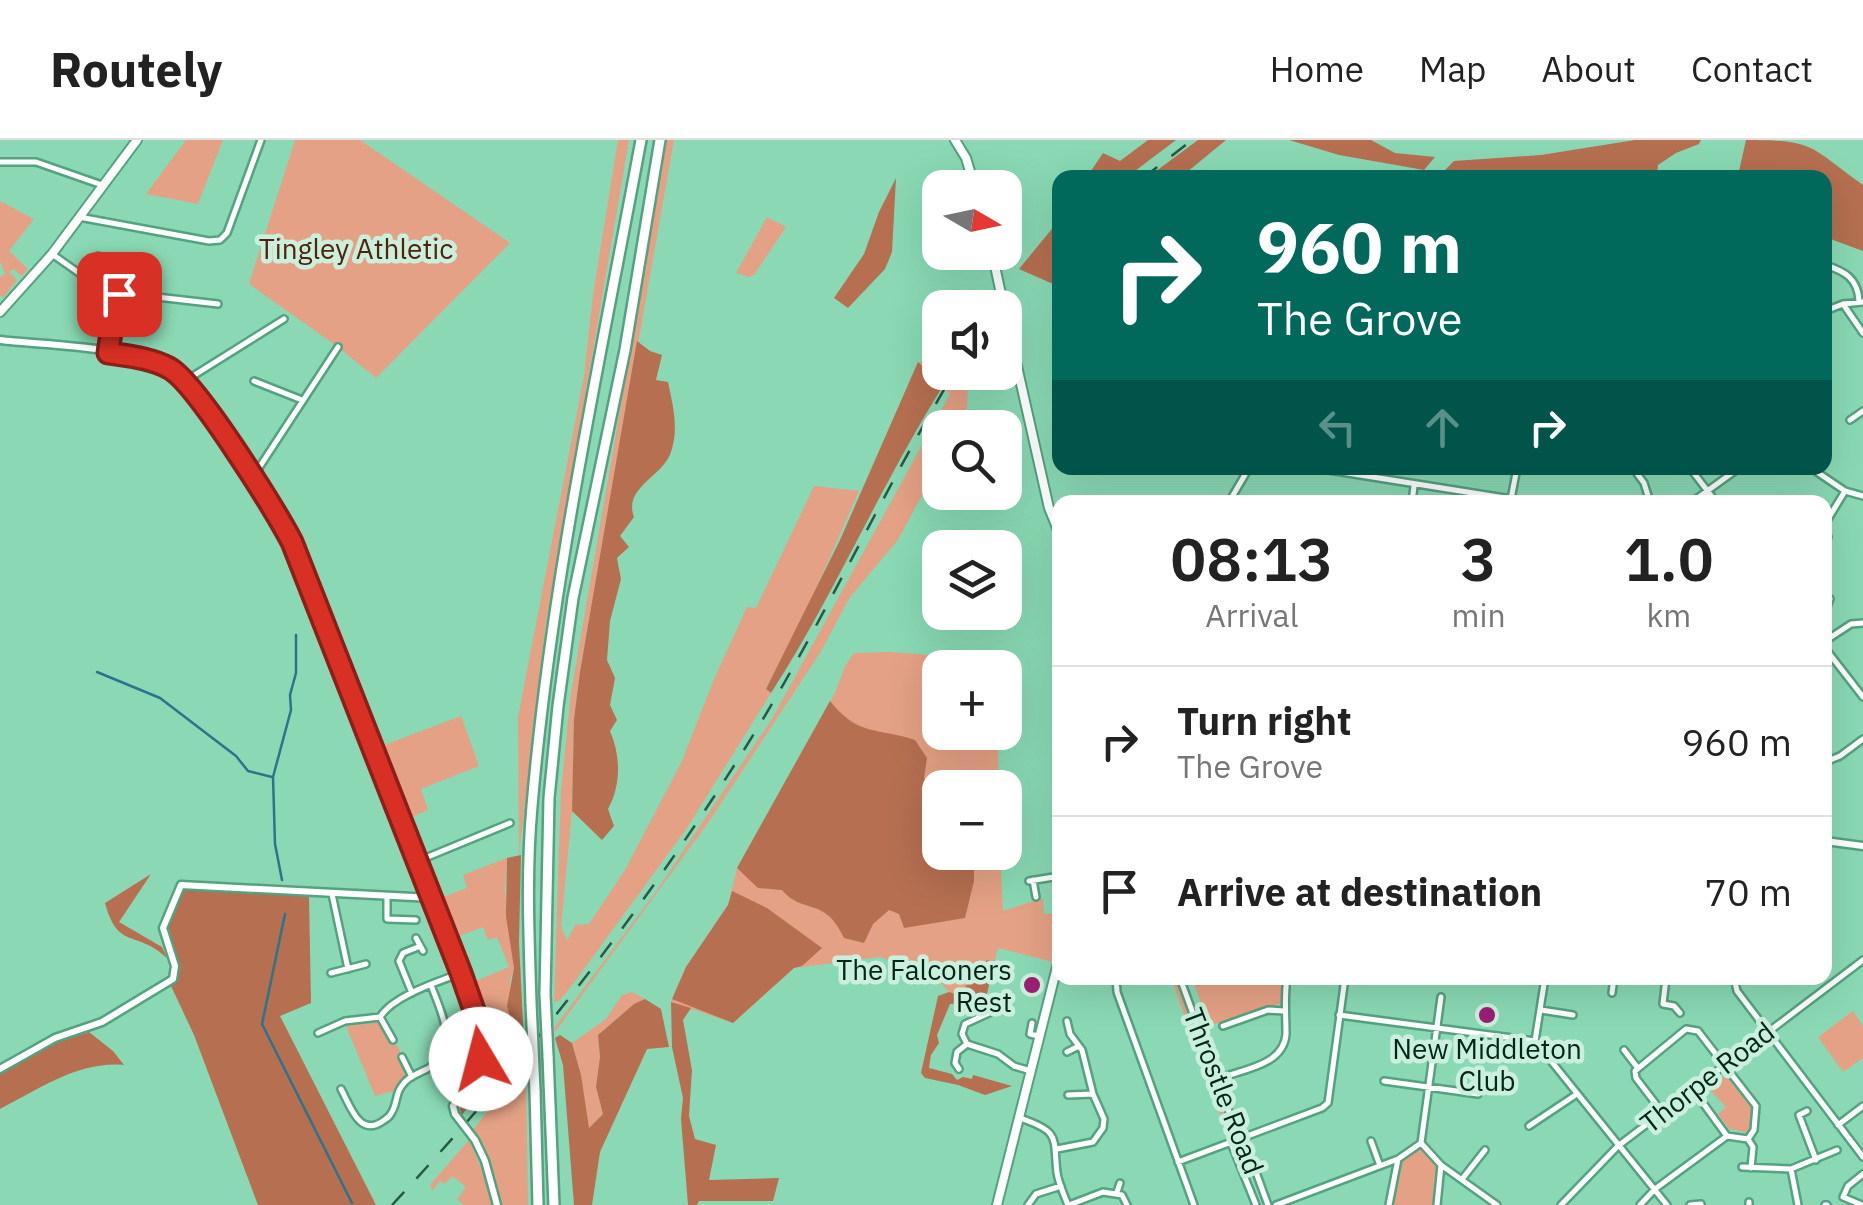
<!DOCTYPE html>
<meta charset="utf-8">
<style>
:root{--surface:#fff;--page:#f6f6f6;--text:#222;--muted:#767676;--line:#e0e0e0}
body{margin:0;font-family:"IBM Plex Sans",sans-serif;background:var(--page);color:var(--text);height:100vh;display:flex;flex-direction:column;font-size:38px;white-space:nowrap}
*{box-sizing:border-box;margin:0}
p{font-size:32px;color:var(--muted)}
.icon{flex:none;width:55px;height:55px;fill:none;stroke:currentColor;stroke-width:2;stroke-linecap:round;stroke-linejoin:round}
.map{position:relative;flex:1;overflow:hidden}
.details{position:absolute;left:1052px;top:355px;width:780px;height:490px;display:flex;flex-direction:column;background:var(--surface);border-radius:20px;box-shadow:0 10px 40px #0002}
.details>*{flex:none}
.hud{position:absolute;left:1052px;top:30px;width:780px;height:305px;border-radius:20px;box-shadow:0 10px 40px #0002;background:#00695c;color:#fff;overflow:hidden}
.needle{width:65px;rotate:99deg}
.controls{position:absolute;left:922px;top:30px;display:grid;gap:20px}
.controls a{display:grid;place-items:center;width:100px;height:100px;border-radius:20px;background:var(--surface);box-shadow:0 10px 40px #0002;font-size:50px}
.pin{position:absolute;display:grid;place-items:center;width:85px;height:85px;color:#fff;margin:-42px;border-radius:20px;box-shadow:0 5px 15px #0006}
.me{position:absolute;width:110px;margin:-55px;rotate:352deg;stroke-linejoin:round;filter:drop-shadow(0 0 8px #0008)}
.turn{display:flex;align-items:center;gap:35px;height:210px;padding:0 40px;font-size:45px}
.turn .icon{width:130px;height:130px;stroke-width:2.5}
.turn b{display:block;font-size:70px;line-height:85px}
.lanes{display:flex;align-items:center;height:95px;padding:0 40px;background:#0003;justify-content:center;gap:50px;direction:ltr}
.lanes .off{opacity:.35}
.eta{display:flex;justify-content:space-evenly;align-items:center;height:170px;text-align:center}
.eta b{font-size:60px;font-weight:600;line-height:70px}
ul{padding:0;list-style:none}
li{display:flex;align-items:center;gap:30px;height:150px;padding:0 40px;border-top:2px solid var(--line)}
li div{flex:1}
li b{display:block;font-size:38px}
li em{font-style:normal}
header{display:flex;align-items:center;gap:60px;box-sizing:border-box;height:140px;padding:0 50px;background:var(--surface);border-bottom:2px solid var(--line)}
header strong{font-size:48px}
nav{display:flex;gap:55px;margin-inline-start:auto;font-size:35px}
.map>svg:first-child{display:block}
.green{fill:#e4a185}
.forest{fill:#b66f51}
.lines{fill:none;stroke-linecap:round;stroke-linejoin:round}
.stream{stroke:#2b748c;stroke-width:2.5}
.street-casing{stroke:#54a280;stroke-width:10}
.secondary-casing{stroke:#54a280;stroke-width:11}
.primary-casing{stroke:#54a280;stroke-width:12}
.highway-casing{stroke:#54a280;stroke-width:14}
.street{stroke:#fff;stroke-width:5}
.secondary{stroke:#fff;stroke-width:6}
.primary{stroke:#fff;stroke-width:8}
.highway{stroke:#fff;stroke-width:9}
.rail{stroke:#295944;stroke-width:2.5;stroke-dasharray:18 18;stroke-linecap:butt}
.secondary-bridge-casing{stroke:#54a280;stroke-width:11;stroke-linecap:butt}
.highway-bridge-casing{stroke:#54a280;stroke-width:14;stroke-linecap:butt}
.secondary-bridge{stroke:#fff;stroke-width:6}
.highway-bridge{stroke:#fff;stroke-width:9}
.route-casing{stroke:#8d1f18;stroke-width:25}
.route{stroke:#d93025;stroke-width:18}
.poi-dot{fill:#9a1e75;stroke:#caf0dd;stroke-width:4}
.labels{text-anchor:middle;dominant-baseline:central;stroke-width:9;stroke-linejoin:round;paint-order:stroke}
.park-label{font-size:28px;fill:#51220c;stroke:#caf0dd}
.poi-label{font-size:28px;fill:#032618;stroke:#caf0dd;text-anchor:end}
.street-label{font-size:28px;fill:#032618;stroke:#caf0dd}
</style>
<header>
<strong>Routely</strong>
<nav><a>Home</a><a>Map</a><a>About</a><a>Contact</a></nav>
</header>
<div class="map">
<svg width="1863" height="1065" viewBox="0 0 1863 1065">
<rect width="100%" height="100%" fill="#8ad9b4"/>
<path class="green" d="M186,0H223L198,64L146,54Z
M295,0H360L510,103L376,238L338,207L249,144Z
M618,0H629L545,490L519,716L518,577L584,236L593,155Z
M667,0H674L580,532L574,579L572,671L561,786L567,801L575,785L589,784L625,730L682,621L714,539L747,467L756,468L814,346L859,351L803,478L766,548L771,553L687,688L570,848L559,861L554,862L561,650L571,553Z
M0,61L34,79L9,111L28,129L22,136L13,129L9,132L17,140L4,157L0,156V137L5,134L0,121Z
M767,77L786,87L754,135L749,137L736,133Z
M940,220V232L975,233L967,245C968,259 968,275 960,287L940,288V323L897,401L850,457L820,513L708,683L555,892L554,888L657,750L773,577L950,254L918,222Z
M890,512L930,515L961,525L960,527L940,528V592L991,593L998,611L999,647L940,648V712L1000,713L1003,771L1043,758L1044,774L1060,773L1053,822L998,808L995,820H988L978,833L969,858L949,852L936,837L880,817L794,828L733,883L671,862L686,827L728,765L737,728L835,553L845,526L854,513Z
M461,576L479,626L421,649L428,670L407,679L379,607Z
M507,718L505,750L514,828L510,841L515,893L510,901L495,909L484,926L492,906L471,843L509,827L497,797L488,800L483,787L454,798L438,759L467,748L463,735Z
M1171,838H1177L1233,993L1231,998L1228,997Z
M1192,838H1283L1281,863L1209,886Z
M632,852L645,859L634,864L598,895L600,917L596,947L603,974L588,989L581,935L572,903L606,879L622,855Z
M1853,871L1863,886V918L1843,932L1818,897Z
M379,882L400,910L399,919L405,935L394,951L375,956L346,886Z
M526,922L528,1065H502L494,1034L472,991Z
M1722,937L1729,939L1753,966L1751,987L1746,992L1729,989L1718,974L1726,967L1708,948Z
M469,1000L485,1037L492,1065H464L457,1059L466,1047L452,1036L445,1044L440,1041L432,1051L430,1045Z
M1421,1003L1441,1025L1437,1065H1389L1398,1019Z"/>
<path class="forest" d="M1148,0H1176L1127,37H1087L1103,13L1120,21Z
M1198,0H1226L1181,37H1148Z
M1289,0H1371L1395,13L1435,17L1424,30L1339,15Z
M1635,0H1701L1699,4L1676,13L1658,25L1657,37L1448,38L1444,31L1454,21L1541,15Z
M1746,0C1817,0 1809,7 1863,45V111L1825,97V38L1743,37L1739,31Z
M896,38L892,112L885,129L848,168L834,158L864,114L879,72Z
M1060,79V147L1019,129Z
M637,201L650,211L662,215L656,240L668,242C673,266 679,288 671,312C663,337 623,347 634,377L620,396L629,407L617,418L621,439L610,481L607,520L615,538L610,565L617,580L610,591C621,616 621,646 608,669L614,686L602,700L572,671L574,579L580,532Z
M918,222L943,246C880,346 835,454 771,553L766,549L840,400Z
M830,561C859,597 876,587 915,600L927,618L924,638L940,665V712L974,713V741L965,778L904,788L899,774L889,770L873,784L864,803L844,798C825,756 803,775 782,750L758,748L737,728Z
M521,715L519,802L524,902L505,919L462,975L459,966L495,909L510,901L514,893L507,866L514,828L506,776L507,718Z
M151,734L119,782L162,807L167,818C136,789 118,811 105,763Z
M184,749L309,756L311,863L280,876L376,1065H258L194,895L171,846L179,828L168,785Z
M732,751L767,768L822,808L802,826L794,828L733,883L672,859L686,827L728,765Z
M988,820H995L985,862L950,864L937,895L939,903L931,915L929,928L952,934L957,940L963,937L972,939L973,935L1012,946L985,955L958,945L925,938L921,933L938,856L949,852L968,858L965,847L969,843H977L980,825Z
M645,859L661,869L669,907L647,909L600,1012L592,1065H574L563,925L555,898L560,895L572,903L581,935L589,988L603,974L596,947L600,917L598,895L634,864Z
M671,862L691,868L683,880L692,930L689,976L695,999L716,1005L709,1040L779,1038L773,1061H699L697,1065H688L681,979L683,958L672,907Z
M89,892L113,911L124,925C78,921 40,949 0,969V933L53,904Z"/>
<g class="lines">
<path class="stream" d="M97,532L160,558L236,616L248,631L272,637
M282,740L275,704L273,637L291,570L290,555L296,533V495
M285,774L262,884L352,1063"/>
<g class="street-casing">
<path id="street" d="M0,22H36L102,45
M79,77L209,101L220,100L227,93L261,0
M52,114L79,133L95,136L98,116
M1825,125C1845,131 1858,139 1859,161
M1843,164L1863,193
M1825,171L1843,164L1863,162
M108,213L116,158L122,153L218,164
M185,241L284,179
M254,241L302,260
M1850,280L1863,271
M1316,328L1530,362
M1633,328L1644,343L1650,362
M1690,328L1716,362
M1811,328L1845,351L1863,356
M253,337L338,207
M1511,359L1517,328
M1229,362L1249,328
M1412,362L1414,346
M1692,362L1739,328
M1825,384L1845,351
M1825,395L1828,397
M1825,472L1830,459
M1825,501L1851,484L1863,483
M1825,508L1863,557
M1825,589L1827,592
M1825,622L1840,616L1863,599
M418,721L510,683
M1033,740L1036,757
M1029,741L1060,736
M332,754L348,829
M387,756V779L416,780
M416,798L423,811
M331,833L366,824
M1116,838L1117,852L1194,1065
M1180,838L1233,983L1246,1005L1268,1065
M1545,838L1535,901L1667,1065
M1666,838L1663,864L1674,866L1680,873
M1734,838L1737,851L1863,1017
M412,853L399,821L403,813L418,807
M1612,853L1614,838
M1541,870L1573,875
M989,873L965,884L962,894L967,904L998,914L1014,926L1031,931
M1339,875L1535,901
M380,877L393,900
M1032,883L1030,894L1039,896
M1223,886L1268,870L1284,871
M318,893L345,881L380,877C393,856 437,842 461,833
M1624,910L1637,927
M1067,912L1079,906
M402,917L412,937
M959,929L955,923L957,912L967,904
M1217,939C1240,930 1284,926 1286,894C1286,875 1284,857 1287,838
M1384,941L1478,954
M1692,948L1727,996
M341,949C350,965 359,998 383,981C389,977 390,976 393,970C397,962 396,954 401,947C407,937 417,934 427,929C462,911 441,872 431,845
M1068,955L1093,954
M1807,971L1799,975L1816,1020
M1662,972L1636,938L1635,931L1686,889L1698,891L1756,966L1754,990L1748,999
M1020,978C1061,992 1053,997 1057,1033C1059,1044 1064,1055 1068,1065
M1838,985L1863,966
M1529,986L1577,954
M1727,996L1748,999
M1748,999L1753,1007L1751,1028
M1371,1001L1379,1023
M1231,1003L1256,1065
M1421,1003L1441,857
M1057,1009L1093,1002L1103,988L1104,979L1093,954L1082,910L1070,894L1067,881
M1178,1022L1322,968L1328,963L1345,838
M1742,1027L1791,1029L1798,1065
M1791,1029L1837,1010
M1463,1038L1485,1010
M1117,1052L1120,1043
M1028,1065L1036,1054L1061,1046
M1069,1065L1103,1052L1122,1055L1127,1065
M1276,1065L1398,1019L1421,1003L1441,1025L1497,1065
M1389,1065L1398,1019
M1437,1065L1441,1025
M1561,1065L1618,1006L1863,820
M1640,1065L1655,1049L1727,996
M1690,1065L1701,1064
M1749,1065V1062
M1825,1065H1827
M1862,1065L1843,1057L1848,1046L1863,1034"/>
</g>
<g class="secondary-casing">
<path id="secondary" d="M0,200C48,206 152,205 185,241L270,362L299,416L418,721L483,897L481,919L453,966L455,974
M1825,701L1863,706
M0,929L55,898L102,882L173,839L175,826L163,788L181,745L432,758
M475,1000L485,1021L497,1065"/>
</g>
<g class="primary-casing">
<path id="primary" d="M955,0L966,18L975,48
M992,112L1004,168
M0,172L52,114L137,0
M1005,173L1049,368L1060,395
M997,1065L1060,815"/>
</g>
<g class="highway-casing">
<path id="highway" d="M545,854L549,658L558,566L573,458L625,210L660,0
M531,863C529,798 526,732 532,666C551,442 600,221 641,0
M548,916L554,1065
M535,951L538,1065"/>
</g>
<use href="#street" class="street"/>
<use href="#secondary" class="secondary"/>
<use href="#primary" class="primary"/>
<use href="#highway" class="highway"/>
<path class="rail" d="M1143,38L1192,0
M392,1065C529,918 658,752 763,579C828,471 881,357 945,248"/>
<g class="secondary-bridge-casing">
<path id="secondary-bridge" d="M455,974L475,1000"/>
</g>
<g class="highway-bridge-casing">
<path id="highway-bridge" d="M545,854L548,916
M531,863L535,951"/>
</g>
<use href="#secondary-bridge" class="secondary-bridge"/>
<use href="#highway-bridge" class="highway-bridge"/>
</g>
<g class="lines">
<g class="route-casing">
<path id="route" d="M119,154L116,158L108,213C128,216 151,218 169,228C196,242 275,370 292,402L461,833L483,896L481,919"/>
</g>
<use href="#route" class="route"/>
</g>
<g class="poi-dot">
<circle cx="1032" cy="845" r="10"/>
<circle cx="1487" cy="875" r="10"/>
</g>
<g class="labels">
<g class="park-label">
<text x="356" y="108">Tingley Athletic</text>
</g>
<g class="poi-label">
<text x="1012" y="829">The Falconers<tspan x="1012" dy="32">Rest</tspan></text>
<text x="1487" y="908" text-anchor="middle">New Middleton<tspan x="1487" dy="32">Club</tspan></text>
</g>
<g class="street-label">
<text transform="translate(1707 937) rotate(-38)">Thorpe Road</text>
<text transform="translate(1224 951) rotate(69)">Throstle Road</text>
</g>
</g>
</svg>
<div class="controls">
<a><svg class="needle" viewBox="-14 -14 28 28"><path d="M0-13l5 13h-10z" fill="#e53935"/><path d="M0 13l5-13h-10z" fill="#767676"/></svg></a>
<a><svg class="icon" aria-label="sound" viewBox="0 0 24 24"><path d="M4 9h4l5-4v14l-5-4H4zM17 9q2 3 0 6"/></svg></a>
<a><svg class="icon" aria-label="search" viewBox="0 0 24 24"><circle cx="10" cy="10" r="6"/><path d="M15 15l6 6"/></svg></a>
<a><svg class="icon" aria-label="layers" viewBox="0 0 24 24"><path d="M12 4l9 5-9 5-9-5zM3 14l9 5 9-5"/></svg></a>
<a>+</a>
<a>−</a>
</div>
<div class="pin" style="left:119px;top:154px;background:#d93025"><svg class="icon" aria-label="arrive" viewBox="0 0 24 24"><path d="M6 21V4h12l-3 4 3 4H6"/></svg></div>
<svg class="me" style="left:481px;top:919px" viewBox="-20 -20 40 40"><circle r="19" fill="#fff"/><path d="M0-13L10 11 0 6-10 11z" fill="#d93025"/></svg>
<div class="hud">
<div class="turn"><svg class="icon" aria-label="right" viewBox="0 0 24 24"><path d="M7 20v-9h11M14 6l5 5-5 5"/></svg><div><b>960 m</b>The Grove</div></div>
<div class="lanes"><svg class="icon off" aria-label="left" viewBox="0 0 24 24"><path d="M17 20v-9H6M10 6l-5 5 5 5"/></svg><svg class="icon off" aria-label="ahead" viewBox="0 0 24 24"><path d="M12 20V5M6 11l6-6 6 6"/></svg><svg class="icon" aria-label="right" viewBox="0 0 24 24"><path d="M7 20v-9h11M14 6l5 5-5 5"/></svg></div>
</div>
<section class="details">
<div class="eta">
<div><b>08:13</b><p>Arrival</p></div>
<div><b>3</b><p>min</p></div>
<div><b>1.0</b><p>km</p></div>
</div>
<ul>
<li><svg class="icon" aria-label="right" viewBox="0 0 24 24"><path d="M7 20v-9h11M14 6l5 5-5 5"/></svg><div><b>Turn right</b><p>The Grove</p></div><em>960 m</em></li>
<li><svg class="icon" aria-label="arrive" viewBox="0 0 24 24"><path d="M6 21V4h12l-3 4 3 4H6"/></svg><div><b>Arrive at destination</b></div><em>70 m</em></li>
</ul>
</section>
</div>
